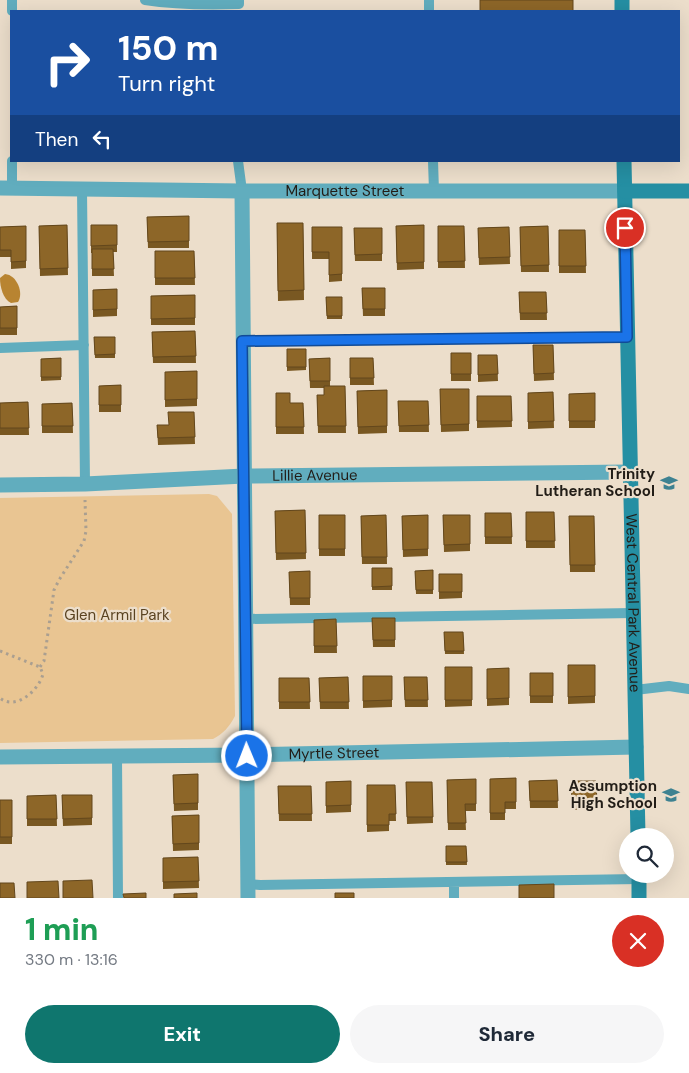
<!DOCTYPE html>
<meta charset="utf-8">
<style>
:root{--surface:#fff;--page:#f6f6f7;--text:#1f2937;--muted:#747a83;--accent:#0f766e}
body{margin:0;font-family:"DM Sans",sans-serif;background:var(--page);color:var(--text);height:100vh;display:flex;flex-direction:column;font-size:19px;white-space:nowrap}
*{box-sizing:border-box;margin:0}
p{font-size:16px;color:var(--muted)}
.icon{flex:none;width:28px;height:28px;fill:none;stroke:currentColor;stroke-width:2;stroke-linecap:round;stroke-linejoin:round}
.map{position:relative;height:898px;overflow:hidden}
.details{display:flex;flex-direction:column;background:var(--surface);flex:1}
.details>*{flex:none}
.hud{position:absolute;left:10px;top:10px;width:670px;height:152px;border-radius:0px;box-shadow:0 5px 20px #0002;background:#1a4fa0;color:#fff;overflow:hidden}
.tools{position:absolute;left:619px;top:828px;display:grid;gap:10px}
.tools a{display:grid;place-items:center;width:55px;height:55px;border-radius:50%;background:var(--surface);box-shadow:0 5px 20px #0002;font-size:25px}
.pin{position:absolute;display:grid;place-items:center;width:42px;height:42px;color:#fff;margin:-21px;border:2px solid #fff;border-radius:50%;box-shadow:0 1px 5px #0007}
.me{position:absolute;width:55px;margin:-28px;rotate:359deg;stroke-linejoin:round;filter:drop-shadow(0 0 4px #0008)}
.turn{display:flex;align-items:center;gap:18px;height:105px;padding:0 25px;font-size:22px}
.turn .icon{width:65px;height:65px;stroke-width:2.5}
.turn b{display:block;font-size:35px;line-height:42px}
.then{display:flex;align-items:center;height:48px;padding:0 25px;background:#0003;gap:10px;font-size:19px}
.round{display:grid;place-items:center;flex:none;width:52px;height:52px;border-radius:26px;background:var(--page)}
.overview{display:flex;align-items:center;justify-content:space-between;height:85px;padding:0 25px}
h1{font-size:30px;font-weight:800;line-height:38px;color:#1e9e55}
.cta{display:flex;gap:10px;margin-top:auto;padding:10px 25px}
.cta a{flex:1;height:58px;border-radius:30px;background:var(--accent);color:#fff;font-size:20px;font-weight:800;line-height:58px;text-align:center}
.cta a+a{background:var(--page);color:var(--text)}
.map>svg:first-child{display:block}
.green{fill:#e9c592}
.water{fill:#b88431}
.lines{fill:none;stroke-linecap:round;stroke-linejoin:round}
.path{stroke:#aa9f90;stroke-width:3;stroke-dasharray:2.5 4;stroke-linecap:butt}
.service{stroke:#61adbe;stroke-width:10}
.minor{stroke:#61adbe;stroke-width:15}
.tertiary{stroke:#61adbe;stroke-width:15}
.secondary{stroke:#258fa3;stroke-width:15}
.wall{fill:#795822}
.building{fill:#8d6628;stroke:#63471c}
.route-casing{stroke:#114b97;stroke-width:12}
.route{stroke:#1a73e8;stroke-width:9}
.labels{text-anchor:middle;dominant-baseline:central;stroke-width:4.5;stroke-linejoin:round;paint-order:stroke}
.street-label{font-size:15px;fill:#221d17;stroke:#ecdecb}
.poi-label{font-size:15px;font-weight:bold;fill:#221d17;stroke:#ecdecb;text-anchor:end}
.park-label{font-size:15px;fill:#5a4321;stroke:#ecdecb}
</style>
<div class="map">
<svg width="689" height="898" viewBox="0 0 689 898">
<rect width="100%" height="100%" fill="#ecdecb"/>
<path class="green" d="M209,494L217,496L232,514L235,716C229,727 224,733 213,739L0,743V498Z"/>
<path class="water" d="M5,274C17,275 24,293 18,302L11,303C3,299 0,287 0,278Z"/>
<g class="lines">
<path class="path" d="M0,651L40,667L43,674C39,690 16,711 0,698
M40,667L44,661L54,590L59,580L84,541L86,531L85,500"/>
<path class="service" d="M12,0V11
M145,0C177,5 207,5 239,4V0
M429,0V11
M238,161L242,191
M433,161L434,191
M12,188V161
M82,189L85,484
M242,341L627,337
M0,348L84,345
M246,619L633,613
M635,690L669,686L689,689
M117,757L118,898
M454,882V898
M248,884L260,885L639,879"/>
<g class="minor">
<path d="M242,191L248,898"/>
<path id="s1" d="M0,485L85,484L244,476L630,472"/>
<path id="s2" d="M0,757L247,755L636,747"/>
</g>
<path class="tertiary" id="s3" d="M0,188L242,191H625"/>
<g class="secondary">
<path d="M622,0V11"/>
<path id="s4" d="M624,161L638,836"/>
<path d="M625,191H689"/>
<path d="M639,874V898"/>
</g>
</g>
<path class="wall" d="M189,216V248H148L147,217Z
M277,223H303L304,300L278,301Z
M67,225L68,275L40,276L39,226Z
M91,225H117V252H113L114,276H92V253H91Z
M424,225V269L397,270L396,226Z
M26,226V268L11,269V257H0V227Z
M438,226H464L465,268H438Z
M548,226L549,272H521L520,227Z
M312,227H342V281L329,282V259H312Z
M509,227L510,264L479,265L478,228Z
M354,228H382V261H355Z
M559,230H585L586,273H559Z
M155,251H194L195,285H155Z
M362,288H385V316H363Z
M117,289V316L93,317V290Z
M519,292H546L547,320H520Z
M195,295V325H151V296Z
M326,297H342V319H327Z
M17,306V335H0V307Z
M195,331L196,363H153L152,332Z
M94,337H115V358H95Z
M533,345H553L554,380L534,381Z
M287,349H306V370L287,371Z
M451,353H471V381H451Z
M478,355H497L498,381L478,382Z
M61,358V380L41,381V359Z
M330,358V386H345L346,433H318L317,395H324V388H310L309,359Z
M350,358H373L374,385H350Z
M197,371V406L165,407V372Z
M121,385V412H99V386Z
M440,389H469V431L441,432Z
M387,390V433L358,434L357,391Z
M553,392L554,428L528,429V393Z
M276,393L290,403H303L304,434H276Z
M595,393V428H569V394Z
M477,396H511L512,427L477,428Z
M398,401H428L429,432H399Z
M28,402L29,435H0V403Z
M72,403L73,433H42V404Z
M194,412L195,444L158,445L157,425H169Z
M305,510L306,559L276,560L275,511Z
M526,512H554L555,548H526Z
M485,513H511L512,544H485Z
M319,515H345V556H319Z
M386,515L387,564H362L361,516Z
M428,515V556L403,557L402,516Z
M443,515H470V551L444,552Z
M569,516H594L595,572H570Z
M372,568H392V590H372Z
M433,570V594H416L415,571Z
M310,571V605H290L289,572Z
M439,574H462V598L439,599Z
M372,618H395V647H373Z
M336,619L337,653H314V620Z
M444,632H463L464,654H445Z
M568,665H595V703L568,704Z
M445,667H472V706L445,707Z
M509,668V705L487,706V669Z
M530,673H553V703H530Z
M363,676H392V707L363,708Z
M348,677L349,709H320L319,678Z
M404,677H427L428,707H405Z
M279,678H309L310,709H279Z
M198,774V810L174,811L173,775Z
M516,778V809H505V820H490V779Z
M476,779V811H465L466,830H448L447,780Z
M557,780L558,808H530L529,781Z
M351,781V812L326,813V782Z
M571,781H596L597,810H572Z
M406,782H432L433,823L407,824Z
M367,785H395L396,821H389V831L367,832Z
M278,786H311L312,821H279Z
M56,795L57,826H27V796Z
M62,795H92V825L63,826Z
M0,800H12V844H0Z
M199,815V850L173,851L172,816Z
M446,846H466L467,865H446Z
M198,857L199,888L163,889V858Z"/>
<path class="building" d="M480,0H573V11H480Z
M189,216V241L148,242L147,217Z
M277,223H303L304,290L278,291Z
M67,225L68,268L40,269L39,226Z
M91,225H117V245L91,246Z
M424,225V262L397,263L396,226Z
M26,226V261L11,262V250H0V227Z
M438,226H464L465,261L438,262Z
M548,226L549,265L521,266L520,227Z
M312,227H342V274L329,275V252H312Z
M509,227L510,257L479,258L478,228Z
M354,228H382V254L355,255Z
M559,230H585L586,266H559Z
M92,249H113L114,269H92Z
M155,251H194L195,278H155Z
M362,288H385V309H363Z
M117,289V309L93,310V290Z
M519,292H546L547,313H520Z
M195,295V318L151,319V296Z
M326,297H342V316H327Z
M17,306V328H0V307Z
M195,331L196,356L153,357L152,332Z
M94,337H115V354L95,355Z
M533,345H553L554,373L534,374Z
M287,349H306V367H287Z
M451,353H471V374H451Z
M478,355H497L498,374L478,375Z
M61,358V377H41V359Z
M330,358V381H310L309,359Z
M350,358H373L374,378H350Z
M197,371V399L165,400V372Z
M121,385V405H99V386Z
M324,386H345L346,426H318L317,395H324Z
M440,389H469V424L441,425Z
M387,390V426L358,427L357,391Z
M553,392L554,421L528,422V393Z
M276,393H290V403H303L304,427H276Z
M595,393V421H569V394Z
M477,396H511L512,421H477Z
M398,401H428L429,425L399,426Z
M28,402L29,428H0V403Z
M72,403L73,426H42V404Z
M168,412H194L195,437L158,438L157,425H169Z
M305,510L306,553H276L275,511Z
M526,512H554L555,541H526Z
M485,513H511L512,537H485Z
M319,515H345V549H319Z
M386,515L387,557H362L361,516Z
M428,515V549L403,550L402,516Z
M443,515H470V544L444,545Z
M569,516H594L595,565H570Z
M372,568H392V586L372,587Z
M433,570V590H416L415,571Z
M310,571V598H290L289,572Z
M439,574H462V592H439Z
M372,618H395V640H373Z
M336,619L337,646H314V620Z
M444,632H463L464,651H445Z
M568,665H595V696L568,697Z
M445,667H472V700H445Z
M509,668V698L487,699V669Z
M530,673H553V696H530Z
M363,676H392V700L363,701Z
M348,677L349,702H320L319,678Z
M404,677H427L428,700H405Z
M279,678H309L310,702H279Z
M198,774V803L174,804L173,775Z
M516,778V802H505V813H490V779Z
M476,779V804H465L466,823H448L447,780Z
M557,780L558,801H530L529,781Z
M351,781V805L326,806V782Z
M571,781H596L597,803L572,804Z
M406,782H432L433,817H407Z
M367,785H395L396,814H389V825H367Z
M278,786H311L312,814H279Z
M56,795L57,819H27V796Z
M62,795H92V818L63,819Z
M0,800H12V837H0Z
M199,815V843L173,844L172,816Z
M446,846H466L467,862H446Z
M198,857L199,881L163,882V858Z
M92,880L93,898H63V881Z
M58,881L59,898H27V882Z
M0,883H14L15,898H0Z
M554,884V898H519V885Z
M146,893V898H124L123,894Z
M197,893V898H174V894Z
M335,893H354V898H335Z"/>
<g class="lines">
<g class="route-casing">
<path id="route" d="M247,756L242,341L627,337L625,228"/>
</g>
<use href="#route" class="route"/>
</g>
<defs>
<g id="school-bare" transform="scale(1.35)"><path d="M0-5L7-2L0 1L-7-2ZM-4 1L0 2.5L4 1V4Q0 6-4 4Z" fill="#3e8291" stroke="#ecdecb" stroke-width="2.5" paint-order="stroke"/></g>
</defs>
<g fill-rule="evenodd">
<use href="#school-bare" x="669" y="483"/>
<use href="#school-bare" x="671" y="795"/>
</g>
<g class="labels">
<g class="street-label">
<text stroke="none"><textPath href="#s3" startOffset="345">Marquette Street</textPath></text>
<text stroke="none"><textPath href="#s1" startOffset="315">Lillie Avenue</textPath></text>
<text stroke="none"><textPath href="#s4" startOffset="442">West Central Park Avenue</textPath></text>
<text stroke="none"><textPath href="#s2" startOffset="334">Myrtle Street</textPath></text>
</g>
<g class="poi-label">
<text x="655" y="474">Trinity<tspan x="655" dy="17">Lutheran School</tspan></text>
<text x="657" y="786">Assumption<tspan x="657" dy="17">High School</tspan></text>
</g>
<g class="park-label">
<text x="117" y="615">Glen Armil Park</text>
</g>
</g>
</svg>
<div class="tools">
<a><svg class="icon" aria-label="search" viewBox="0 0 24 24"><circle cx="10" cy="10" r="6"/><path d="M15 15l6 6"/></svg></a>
</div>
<div class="pin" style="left:625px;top:228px;background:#d93025"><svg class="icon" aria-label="arrive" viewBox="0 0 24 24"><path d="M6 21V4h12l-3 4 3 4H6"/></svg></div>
<svg class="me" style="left:247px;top:756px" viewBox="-20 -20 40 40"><circle r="17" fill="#1a73e8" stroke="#fff" stroke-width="3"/><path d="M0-11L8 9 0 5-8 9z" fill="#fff"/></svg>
<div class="hud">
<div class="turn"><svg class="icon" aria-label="right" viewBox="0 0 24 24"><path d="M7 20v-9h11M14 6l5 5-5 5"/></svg><div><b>150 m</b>Turn right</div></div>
<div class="then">Then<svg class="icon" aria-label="left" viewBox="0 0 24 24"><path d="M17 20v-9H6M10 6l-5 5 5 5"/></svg></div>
</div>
</div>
<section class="details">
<div class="overview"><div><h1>1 min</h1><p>330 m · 13:16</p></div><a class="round" style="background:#d93025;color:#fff"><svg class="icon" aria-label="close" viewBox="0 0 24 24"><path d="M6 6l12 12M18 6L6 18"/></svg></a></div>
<div class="cta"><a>Exit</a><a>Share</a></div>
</section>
